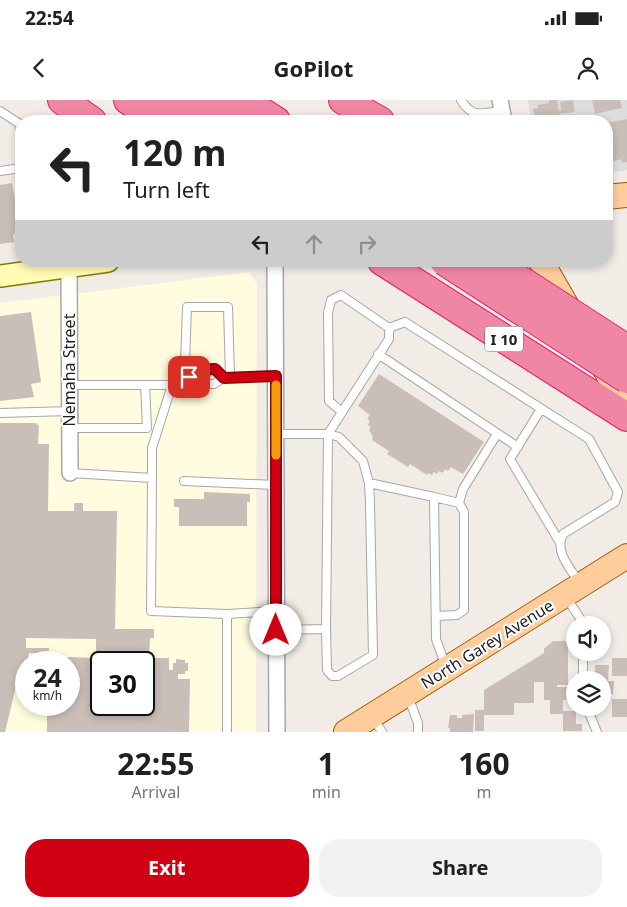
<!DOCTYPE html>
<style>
:root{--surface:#fff;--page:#f2f2f2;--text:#202124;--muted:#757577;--accent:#cf0012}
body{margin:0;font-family:"Noto Sans",sans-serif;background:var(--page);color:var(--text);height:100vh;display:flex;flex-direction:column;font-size:19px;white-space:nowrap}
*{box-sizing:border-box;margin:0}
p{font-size:16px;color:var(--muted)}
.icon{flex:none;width:28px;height:28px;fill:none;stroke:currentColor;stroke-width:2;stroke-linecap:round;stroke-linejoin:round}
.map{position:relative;height:632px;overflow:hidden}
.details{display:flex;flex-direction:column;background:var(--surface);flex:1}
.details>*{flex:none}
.guide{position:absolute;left:15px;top:15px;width:598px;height:152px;border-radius:20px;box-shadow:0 2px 8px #0003;background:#fff;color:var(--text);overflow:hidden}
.controls{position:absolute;left:566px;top:516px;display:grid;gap:10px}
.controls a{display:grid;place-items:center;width:45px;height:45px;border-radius:50%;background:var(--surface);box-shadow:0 2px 8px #0003;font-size:25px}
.speed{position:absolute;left:15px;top:551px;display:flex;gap:10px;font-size:25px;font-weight:700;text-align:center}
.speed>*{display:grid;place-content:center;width:65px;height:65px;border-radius:50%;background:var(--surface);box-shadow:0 2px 8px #0003;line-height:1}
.speed small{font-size:12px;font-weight:400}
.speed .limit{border:2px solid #111;border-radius:8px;background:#fff;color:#111}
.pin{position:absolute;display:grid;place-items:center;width:42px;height:42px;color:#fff;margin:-21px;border-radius:10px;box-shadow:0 2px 8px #0006}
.me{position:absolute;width:55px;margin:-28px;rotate:0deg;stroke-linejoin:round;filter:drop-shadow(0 0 4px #0008)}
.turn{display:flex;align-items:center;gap:18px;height:105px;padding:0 25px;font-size:22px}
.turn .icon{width:65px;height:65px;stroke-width:2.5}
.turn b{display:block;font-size:35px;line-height:42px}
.lanes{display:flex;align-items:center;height:48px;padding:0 25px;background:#0003;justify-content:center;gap:25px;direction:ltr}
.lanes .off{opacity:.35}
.eta{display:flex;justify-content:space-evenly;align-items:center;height:85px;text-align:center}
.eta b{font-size:30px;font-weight:700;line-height:35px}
.action{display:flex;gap:10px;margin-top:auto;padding:10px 25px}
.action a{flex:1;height:58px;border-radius:20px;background:var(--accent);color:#fff;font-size:20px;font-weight:700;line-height:58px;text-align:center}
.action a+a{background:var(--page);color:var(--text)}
.status{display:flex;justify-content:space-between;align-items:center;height:35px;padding:0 25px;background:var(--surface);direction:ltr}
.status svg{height:14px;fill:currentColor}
header{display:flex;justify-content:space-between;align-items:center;height:65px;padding:0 25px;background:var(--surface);font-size:22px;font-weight:700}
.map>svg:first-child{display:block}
.residential{fill:#dedddd}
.education{fill:#fffce0;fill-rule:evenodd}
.building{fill:#cabeb8;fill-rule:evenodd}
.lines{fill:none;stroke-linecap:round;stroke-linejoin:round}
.lane-casing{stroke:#a7a7a7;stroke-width:10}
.street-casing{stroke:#a7a7a7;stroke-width:18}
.secondary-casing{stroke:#7b7d00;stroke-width:24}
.primary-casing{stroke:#9b5a00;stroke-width:26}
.highway-casing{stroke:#ec1672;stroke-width:30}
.lane{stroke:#fff;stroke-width:8}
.street{stroke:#fff;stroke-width:15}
.secondary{stroke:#fffcb5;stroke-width:21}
.primary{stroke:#ffcc9c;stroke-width:24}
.highway{stroke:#ef86a3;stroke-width:28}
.highway-bridge-casing{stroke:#ec1672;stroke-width:30;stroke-linecap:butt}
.highway-bridge{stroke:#ef86a3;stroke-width:28}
.route-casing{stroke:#87000c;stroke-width:12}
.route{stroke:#cf0012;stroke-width:9}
.slow{stroke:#f59e0b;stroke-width:9}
.labels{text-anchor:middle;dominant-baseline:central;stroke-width:4;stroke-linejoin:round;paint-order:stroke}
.shield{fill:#fff;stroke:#636363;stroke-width:1}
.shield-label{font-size:15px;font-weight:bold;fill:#202020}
.street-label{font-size:16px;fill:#202020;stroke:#fff}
</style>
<div class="status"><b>22:54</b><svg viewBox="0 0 49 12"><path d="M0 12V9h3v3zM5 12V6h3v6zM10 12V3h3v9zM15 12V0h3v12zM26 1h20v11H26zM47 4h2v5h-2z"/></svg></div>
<header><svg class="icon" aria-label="back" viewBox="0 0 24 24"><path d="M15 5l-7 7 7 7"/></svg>GoPilot<svg class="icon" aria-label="person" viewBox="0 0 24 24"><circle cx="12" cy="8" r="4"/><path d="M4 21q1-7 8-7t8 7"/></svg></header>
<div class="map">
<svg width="627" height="632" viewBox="0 0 627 632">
<rect width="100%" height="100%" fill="#f1ece5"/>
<path class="residential" d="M528,0H627V70L606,73V21H532Z"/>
<path class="education" d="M249,172L257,184L256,632H0V203ZM26,562H69V605H26ZM101,562H144V605H101Z"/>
<path class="building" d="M549,0H557L559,11H561L560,2L573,0L575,12L559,14L560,18L551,21H536L533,9L538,8V5L549,3Z
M592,0H620L622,8L595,14Z
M627,19V62L622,63L621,59L612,62L609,46L606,47V23Z
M12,83L21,133L13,134L14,142L0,144V85Z
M31,212L41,282L31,284L34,297L0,301V216Z
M379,274L484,342L463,374L451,367L448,371L445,369L443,373L439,371L437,374L434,372L432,375L428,373L427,375L410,364L408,367L387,354L389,351L372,340L373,337L369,330L371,327L368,325L370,321L367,319L370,315L358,306Z
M0,323H36L39,326L38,344H49L48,411H74V403H83V411H117L115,529H154V538H150L149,558H169V570H173V563H176V559L185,560V563H188V571H185V574H178V579H190L189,632H47V605H69L68,557L96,558V539L26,538V548H49V553H29L24,575L19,574L5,632H0ZM101,562H144V605H101Z
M204,392L250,394V402H247V426H179V407H174V399H204Z
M592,519L596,525H586V523Z
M602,535L609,546V547H602Z
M553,541H568V585H557V587H569V600H563V611H576V624H582V631H563V614H550V600H544V582H534V603H514V615H484V631H475V610H484V590L544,553V549Z
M612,558H627V576H612Z
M52,559H61V562H52Z
M595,565H609L608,581H614L613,594H608V599H602V580H595Z
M612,599H627V617H612Z
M474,614L473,632H450V628H448L450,615H457V618H462V615Z"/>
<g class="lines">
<g class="lane-casing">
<path id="lane" d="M461,0C473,19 482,13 502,11
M0,11L20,24L21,34
M0,71L21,68
M389,228L405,222L589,339L618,392L615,402L563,434C554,451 570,468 579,482
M378,254L518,347
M178,276L189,277L196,284H214L224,278L276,276
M189,277L198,270L215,269L224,278
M69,285H172
M541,309L510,359L559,441
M0,313L70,311
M70,328H147L145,285
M276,334H328L339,337L363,361L369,383L370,402L373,555L338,576H332L327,570L326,529L276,530
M70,373L152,378L151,511L227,514L276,511
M152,378V348L172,285L185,264L187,207H228L230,277
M184,381L276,385
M369,383L434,397L436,539L446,567
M434,397L459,403L464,412V510L457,515L436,516
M459,403L463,389L497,334
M566,497L581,520V525
M227,514V632
M326,531L328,334L389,239V228L341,195L331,200L328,213L329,301L341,311
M583,580V552
M408,596L418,623V632
M587,608L597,632
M373,618L382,632"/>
</g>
<g class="street-casing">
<path id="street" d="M500,0L504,21
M273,161L275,164L277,632
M69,166L70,373"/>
</g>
<g class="secondary-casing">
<path id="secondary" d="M0,176L108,161"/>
</g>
<g class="primary-casing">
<path id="primary" d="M606,97L627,95
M541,161L572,215
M600,261L627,306
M346,632L627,456"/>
</g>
<g class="highway-casing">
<path id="highway" d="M62,0L92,21
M128,0L161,21
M167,0L199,21
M205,0L236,21
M243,0L276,21
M343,0L380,21
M382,161L627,317"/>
</g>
<use href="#lane" class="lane"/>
<use href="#street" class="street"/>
<use href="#secondary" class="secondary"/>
<use href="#primary" class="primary"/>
<use href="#highway" class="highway"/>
<g class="highway-bridge-casing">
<path id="highway-bridge" d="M444,161L627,279
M491,161L627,249"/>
</g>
<use href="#highway-bridge" class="highway-bridge"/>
</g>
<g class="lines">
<g class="route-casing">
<path id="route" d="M189,277L198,270L215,269L224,278L276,276V530"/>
</g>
<use href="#route" class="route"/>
<path class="slow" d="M276,285V355"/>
</g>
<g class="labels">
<rect class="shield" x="485" y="226.5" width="38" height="25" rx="4"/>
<g class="shield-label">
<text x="504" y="239">I 10</text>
</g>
<g class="street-label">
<text transform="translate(69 270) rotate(-90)">Nemaha Street</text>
<text transform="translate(487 544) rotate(-32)">North Garey Avenue</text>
</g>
</g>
</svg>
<div class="controls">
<a><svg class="icon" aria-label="sound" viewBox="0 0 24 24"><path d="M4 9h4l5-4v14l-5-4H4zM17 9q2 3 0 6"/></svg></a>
<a><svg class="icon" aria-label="layers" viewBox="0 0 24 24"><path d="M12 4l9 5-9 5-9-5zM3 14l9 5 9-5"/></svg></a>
</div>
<div class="speed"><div>24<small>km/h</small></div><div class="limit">30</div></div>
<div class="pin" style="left:189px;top:277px;background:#d93025"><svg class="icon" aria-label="arrive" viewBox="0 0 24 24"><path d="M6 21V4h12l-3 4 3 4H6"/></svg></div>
<svg class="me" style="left:276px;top:530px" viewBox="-20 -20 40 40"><circle r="19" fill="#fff"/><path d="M0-13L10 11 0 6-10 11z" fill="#cf0012"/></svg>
<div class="guide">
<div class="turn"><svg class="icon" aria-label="left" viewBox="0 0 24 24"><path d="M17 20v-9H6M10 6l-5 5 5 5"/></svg><div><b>120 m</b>Turn left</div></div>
<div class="lanes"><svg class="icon" aria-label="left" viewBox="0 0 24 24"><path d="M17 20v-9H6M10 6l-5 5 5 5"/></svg><svg class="icon off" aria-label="ahead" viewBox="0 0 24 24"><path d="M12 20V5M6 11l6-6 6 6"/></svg><svg class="icon off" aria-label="right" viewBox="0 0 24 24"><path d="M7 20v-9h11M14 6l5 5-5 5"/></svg></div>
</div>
</div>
<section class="details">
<div class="eta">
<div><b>22:55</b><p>Arrival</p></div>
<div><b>1</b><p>min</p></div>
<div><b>160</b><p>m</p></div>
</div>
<div class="action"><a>Exit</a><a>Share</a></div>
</section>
